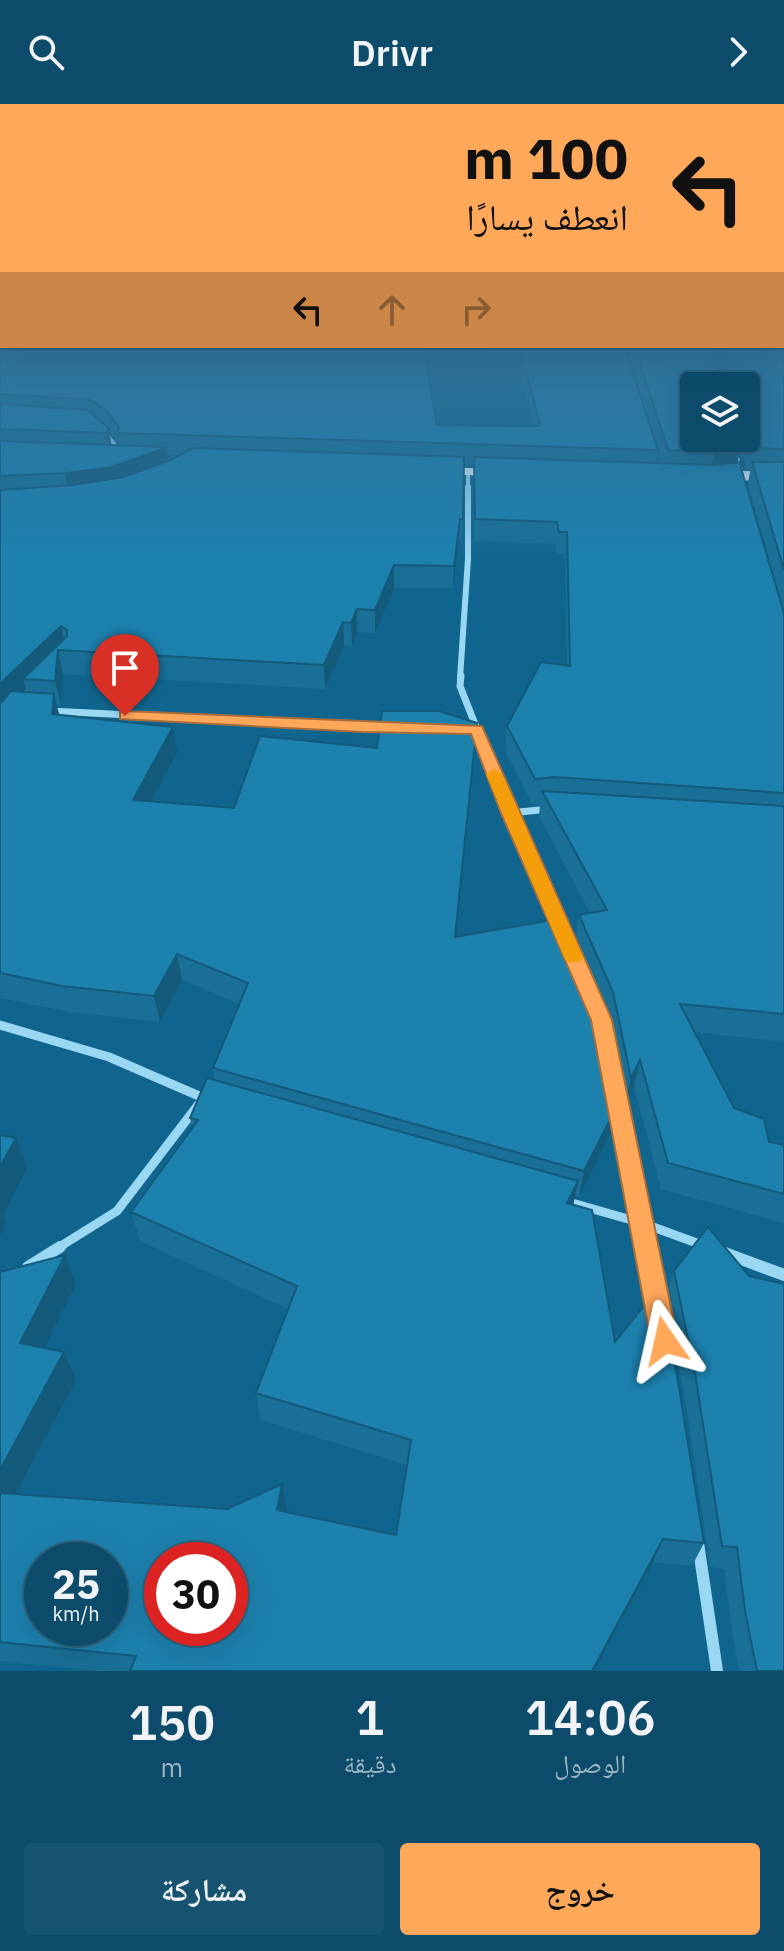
<!DOCTYPE html>
<html lang="ar">
<meta charset="utf-8">
<style>
:root{--surface:#0c4c6a;--page:#155370;--text:#f1f3f6;--muted:#9ab4c1;--line:#2c637e;--accent:#ffa85a}
body{margin:0;font-family:"IBM Plex Sans","Noto Naskh Arabic",sans-serif;background:var(--page);color:var(--text);direction:rtl;height:100vh;display:flex;flex-direction:column;font-size:30px;white-space:nowrap}
*{box-sizing:border-box;margin:0}
p{font-size:26px;color:var(--muted)}
.icon{flex:none;width:44px;height:44px;fill:none;stroke:currentColor;stroke-width:2;stroke-linecap:round;stroke-linejoin:round}
.map{position:relative;height:1567px;overflow:hidden;direction:ltr}
.panel{display:flex;flex-direction:column;background:var(--surface);flex:1}
.panel>*{flex:none}
.hud{position:absolute;left:0px;top:0px;width:784px;height:244px;box-shadow:0 8px 32px #0002,0 0 0 2px var(--line);direction:rtl;background:#ffa85a;color:#111;overflow:hidden}
.fabs{position:absolute;left:680px;top:268px;display:grid;gap:16px}
.fabs a{display:grid;place-items:center;width:80px;height:80px;border-radius:8px;background:var(--surface);box-shadow:0 8px 32px #0002,0 0 0 2px var(--line);font-size:40px}
.speed{position:absolute;left:24px;top:1438px;display:flex;gap:16px;font-size:40px;font-weight:700;text-align:center}
.speed>*{display:grid;place-content:center;width:104px;height:104px;border-radius:50%;background:var(--surface);box-shadow:0 8px 32px #0002,0 0 0 2px var(--line);line-height:1}
.speed small{font-size:20px;font-weight:400}
.speed .limit{border:12px solid #d22;background:#fff;color:#111}
.pin{position:absolute;display:grid;place-items:center;width:68px;height:68px;color:#fff;margin:-82px -34px;border-radius:50% 50% 50% 0;rotate:-45deg;box-shadow:0 0 8px #0007}
.pin .icon{rotate:45deg}
.me{position:absolute;width:88px;margin:-44px;rotate:349deg;stroke-linejoin:round;filter:drop-shadow(0 0 6px #0008)}
.turn{display:flex;align-items:center;gap:28px;height:168px;padding:0 24px;font-size:36px}
.turn .icon{width:104px;height:104px;stroke-width:2.5}
.turn b{display:block;font-size:56px;line-height:68px}
.lanes{display:flex;align-items:center;height:76px;padding:0 24px;background:#0003;justify-content:center;gap:40px;direction:ltr}
.lanes .off{opacity:.35}
.eta{display:flex;justify-content:space-evenly;align-items:center;height:136px;text-align:center}
.eta b{font-size:48px;font-weight:600;line-height:56px}
.primary-button{display:flex;gap:16px;margin-top:auto;padding:16px 24px}
.primary-button a{flex:1;height:92px;border-radius:8px;background:var(--accent);color:#111;font-size:32px;font-weight:600;line-height:92px;text-align:center}
.primary-button a+a{background:var(--page);color:var(--text)}
header{display:flex;justify-content:space-between;align-items:center;height:104px;padding:0 24px;background:var(--surface);font-size:36px;font-weight:600}
.map>svg:first-child{display:block}
.lines{fill:none;stroke-linecap:round;stroke-linejoin:round}
.street-far4{stroke:#99d7f2;stroke-width:4}
.street-far3{stroke:#99d7f2;stroke-width:6}
.street-far2{stroke:#99d7f2;stroke-width:7}
.street-far1{stroke:#99d7f2;stroke-width:9}
.street{stroke:#99d7f2;stroke-width:12}
.primary{fill:#e4f5ff;fill-rule:evenodd}
.wall{fill:#196f96;fill-rule:evenodd}
.shaded-wall{fill:#145a7a}
.building{fill:#1d81ae;stroke:#145a7a;stroke-width:2;fill-rule:evenodd}
.route{fill:#ffa85a;stroke:#a66d3a;stroke-width:2}
.slow{fill:#f59e0b}
</style>
<header><svg class="icon" aria-label="forward" viewBox="0 0 24 24"><path d="M9 5l7 7-7 7"/></svg>Drivr<svg class="icon" aria-label="search" viewBox="0 0 24 24"><circle cx="10" cy="10" r="6"/><path d="M15 15l6 6"/></svg></header>
<div class="map">
<svg width="784" height="1567" viewBox="0 0 784 1567">
<rect width="100%" height="100%" fill="#10658e"/>
<g class="lines">
<path class="street-far4" d="M103,326L118,345L115,350
M733,334L742,377
M468,368V385"/>
<path class="street-far3" d="M460,574L468,455V383"/>
<path class="street-far2" d="M461,572L460,582L510,709L559,822
M50,607L388,624
M510,709L549,705"/>
<path class="street-far1" d="M559,820L560,823
M0,921L109,953L206,995
M617,994L647,1145
M565,1097L642,1119L705,1142
M56,1145L117,1107L198,1001"/>
<path class="street" d="M647,1143L657,1196
M725,1149L784,1171
M28,1163L60,1143
M698,1439L717,1567"/>
<path class="primary" d="M436,363L500,365L506,369L500,373L432,369V365Z
M743,367L784,368V376C770,375 716,379 710,375Z"/>
</g>
<path class="wall" d="M0,240L437,321L534,322L516,252H489V242H624L658,346L655,359L663,360L626,242H711L718,265L720,266L713,242H782L784,240V938L695,928L734,1004L769,1038L784,1041V1119L661,1085L634,982L625,1000L608,914L599,892L614,1022L579,1093L575,1092L573,1101L615,1238L704,1439L692,1462L653,1458L594,1567H96L0,1557V1168L65,1151L76,1180L44,1244L64,1248L76,1276L15,1390L227,1405L282,1380L287,1405L286,1408L396,1431L407,1361L261,1316L256,1289L288,1205L140,1137L131,1108L192,1023L190,1014L215,976L213,964L239,900L182,876L160,918L70,908L0,894ZM694,282H746V334H738L746,364H751L748,378L784,509L741,365L737,359L740,345ZM107,324L110,326L120,342L111,341ZM167,350L181,351L168,357ZM464,360H474V437L555,440L557,450H565L567,562L507,622L505,647L532,700H540L539,713L590,809L579,811L575,838L597,889L457,833L475,644H377L234,704L150,698L177,648L59,611L56,601H61L63,570L325,585L344,541L352,542L357,528L375,529L394,484H453L459,436L462,437Z
M674,1167L784,1567H739L732,1527L724,1465L710,1463L685,1294L665,1193Z"/>
<path class="shaded-wall" d="M109,325L112,345L110,349L106,329Z
M167,343L169,364L70,390L65,369Z
M740,345L736,365L710,368L714,348Z
M460,415L459,436L453,484L454,462Z
M394,461V484L375,529V506Z
M357,505V528L352,542L351,519Z
M343,518L344,541L325,585L324,561Z
M61,522L66,546H58L63,570L61,601L55,577L23,575L26,585L10,601L0,615V581L4,576Z
M54,590L60,614L52,610Z
M477,619L475,644L454,859L455,833Z
M173,623L177,648L138,722L133,696Z
M177,850L182,876L160,918L154,892Z
M640,956L634,982L625,1000L631,974Z
M620,996L614,1022L579,1093L584,1067Z
M16,1034L27,1064L3,1111L6,1119L0,1131V1063Z
M578,1077L572,1107L567,1099Z
M65,1151L76,1180L33,1267L20,1239Z
M64,1248L76,1276L3,1413L0,1408V1366Z
M282,1380L287,1405L281,1430L277,1406Z
M663,1435L653,1458L594,1567H592Z"/>
<path class="building" d="M0,240H2V242H423L437,321L540,322L520,242H624L658,346L118,329L119,323L107,307L91,296L0,290Z
M782,240H784V345L751,344L746,328V282H694V334H737L740,345L714,348L668,346L634,242H711L718,265L725,268L727,262L721,242H782Z
M0,300L88,306L109,325L106,329L0,325Z
M0,337L167,343L112,363L65,369L0,372Z
M193,344L464,353L463,415H460L454,462L394,461L375,506L357,505L351,519L343,518L324,561L58,546L55,577L23,575L67,532V526L61,522L4,576L0,581V386L73,381L123,373L171,356Z
M474,353L714,361L742,358L741,364L784,509V689L554,673L535,675L507,622L541,558L570,562L567,428H559L557,418L475,415Z
M752,358H784V466Z
M11,587L54,590L52,610L173,623L133,696L234,704L260,632L377,644L382,607H439L477,619L455,833L563,814L599,892L620,996L584,1067L213,964L248,879L177,850L154,892L62,882L0,869V600Z
M542,687L784,702V910L680,900L734,1004L764,1015L769,1038L784,1041V1090L668,1059L640,956L631,974L613,888L579,811L607,806Z
M207,974L578,1077L567,1099L592,1106L615,1238L659,1183L677,1271L704,1439L663,1435L592,1567H130L136,1552L0,1538V1389L227,1405L282,1380L277,1406L396,1431L411,1336L256,1289L297,1182L131,1108L198,1016L190,1014ZM42,1456H110V1524H42ZM162,1456H230V1524H162Z
M0,1031L16,1034L0,1063Z
M708,1123L749,1172L784,1180V1567H757L745,1507L737,1443L722,1442L695,1269L674,1167Z
M65,1151L20,1239L64,1248L0,1366V1168Z"/>
<linearGradient id="sky" x2="0" y2="1"><stop stop-color="#09384e"/><stop offset="0.52" stop-color="#31739b"/><stop offset="1" stop-color="#31739b" stop-opacity="0"/></linearGradient>
<rect width="784" height="459" fill="url(#sky)"/>
<path class="route" d="M125,607L482,622L612,916L678,1237L674,1246L665,1249L655,1246L651,1237L591,916L501,709L471,630L362,628L120,615V608Z"/>
<path class="slow" d="M494,665L502,670L583,853L580,858H567L564,853L486,670Z"/>
</svg>
<div class="fabs">
<a><svg class="icon" aria-label="layers" viewBox="0 0 24 24"><path d="M12 4l9 5-9 5-9-5zM3 14l9 5 9-5"/></svg></a>
</div>
<div class="speed"><div>25<small>km/h</small></div><div class="limit">30</div></div>
<div class="pin" style="left:125px;top:612px;background:#d93025"><svg class="icon" aria-label="arrive" viewBox="0 0 24 24"><path d="M6 21V4h12l-3 4 3 4H6"/></svg></div>
<svg class="me" style="left:665px;top:1237px" viewBox="-20 -20 40 40"><path d="M0-17L14 15 0 8-14 15z" fill="#ffa85a" stroke="#fff" stroke-width="4"/></svg>
<div class="hud">
<div class="turn"><svg class="icon" aria-label="left" viewBox="0 0 24 24"><path d="M17 20v-9H6M10 6l-5 5 5 5"/></svg><div><b>100 m</b>انعطف يسارًا</div></div>
<div class="lanes"><svg class="icon" aria-label="left" viewBox="0 0 24 24"><path d="M17 20v-9H6M10 6l-5 5 5 5"/></svg><svg class="icon off" aria-label="ahead" viewBox="0 0 24 24"><path d="M12 20V5M6 11l6-6 6 6"/></svg><svg class="icon off" aria-label="right" viewBox="0 0 24 24"><path d="M7 20v-9h11M14 6l5 5-5 5"/></svg></div>
</div>
</div>
<section class="panel">
<div class="eta">
<div><b>14:06</b><p>الوصول</p></div>
<div><b>1</b><p>دقيقة</p></div>
<div><b>150</b><p>m</p></div>
</div>
<div class="primary-button"><a>خروج</a><a>مشاركة</a></div>
</section>
